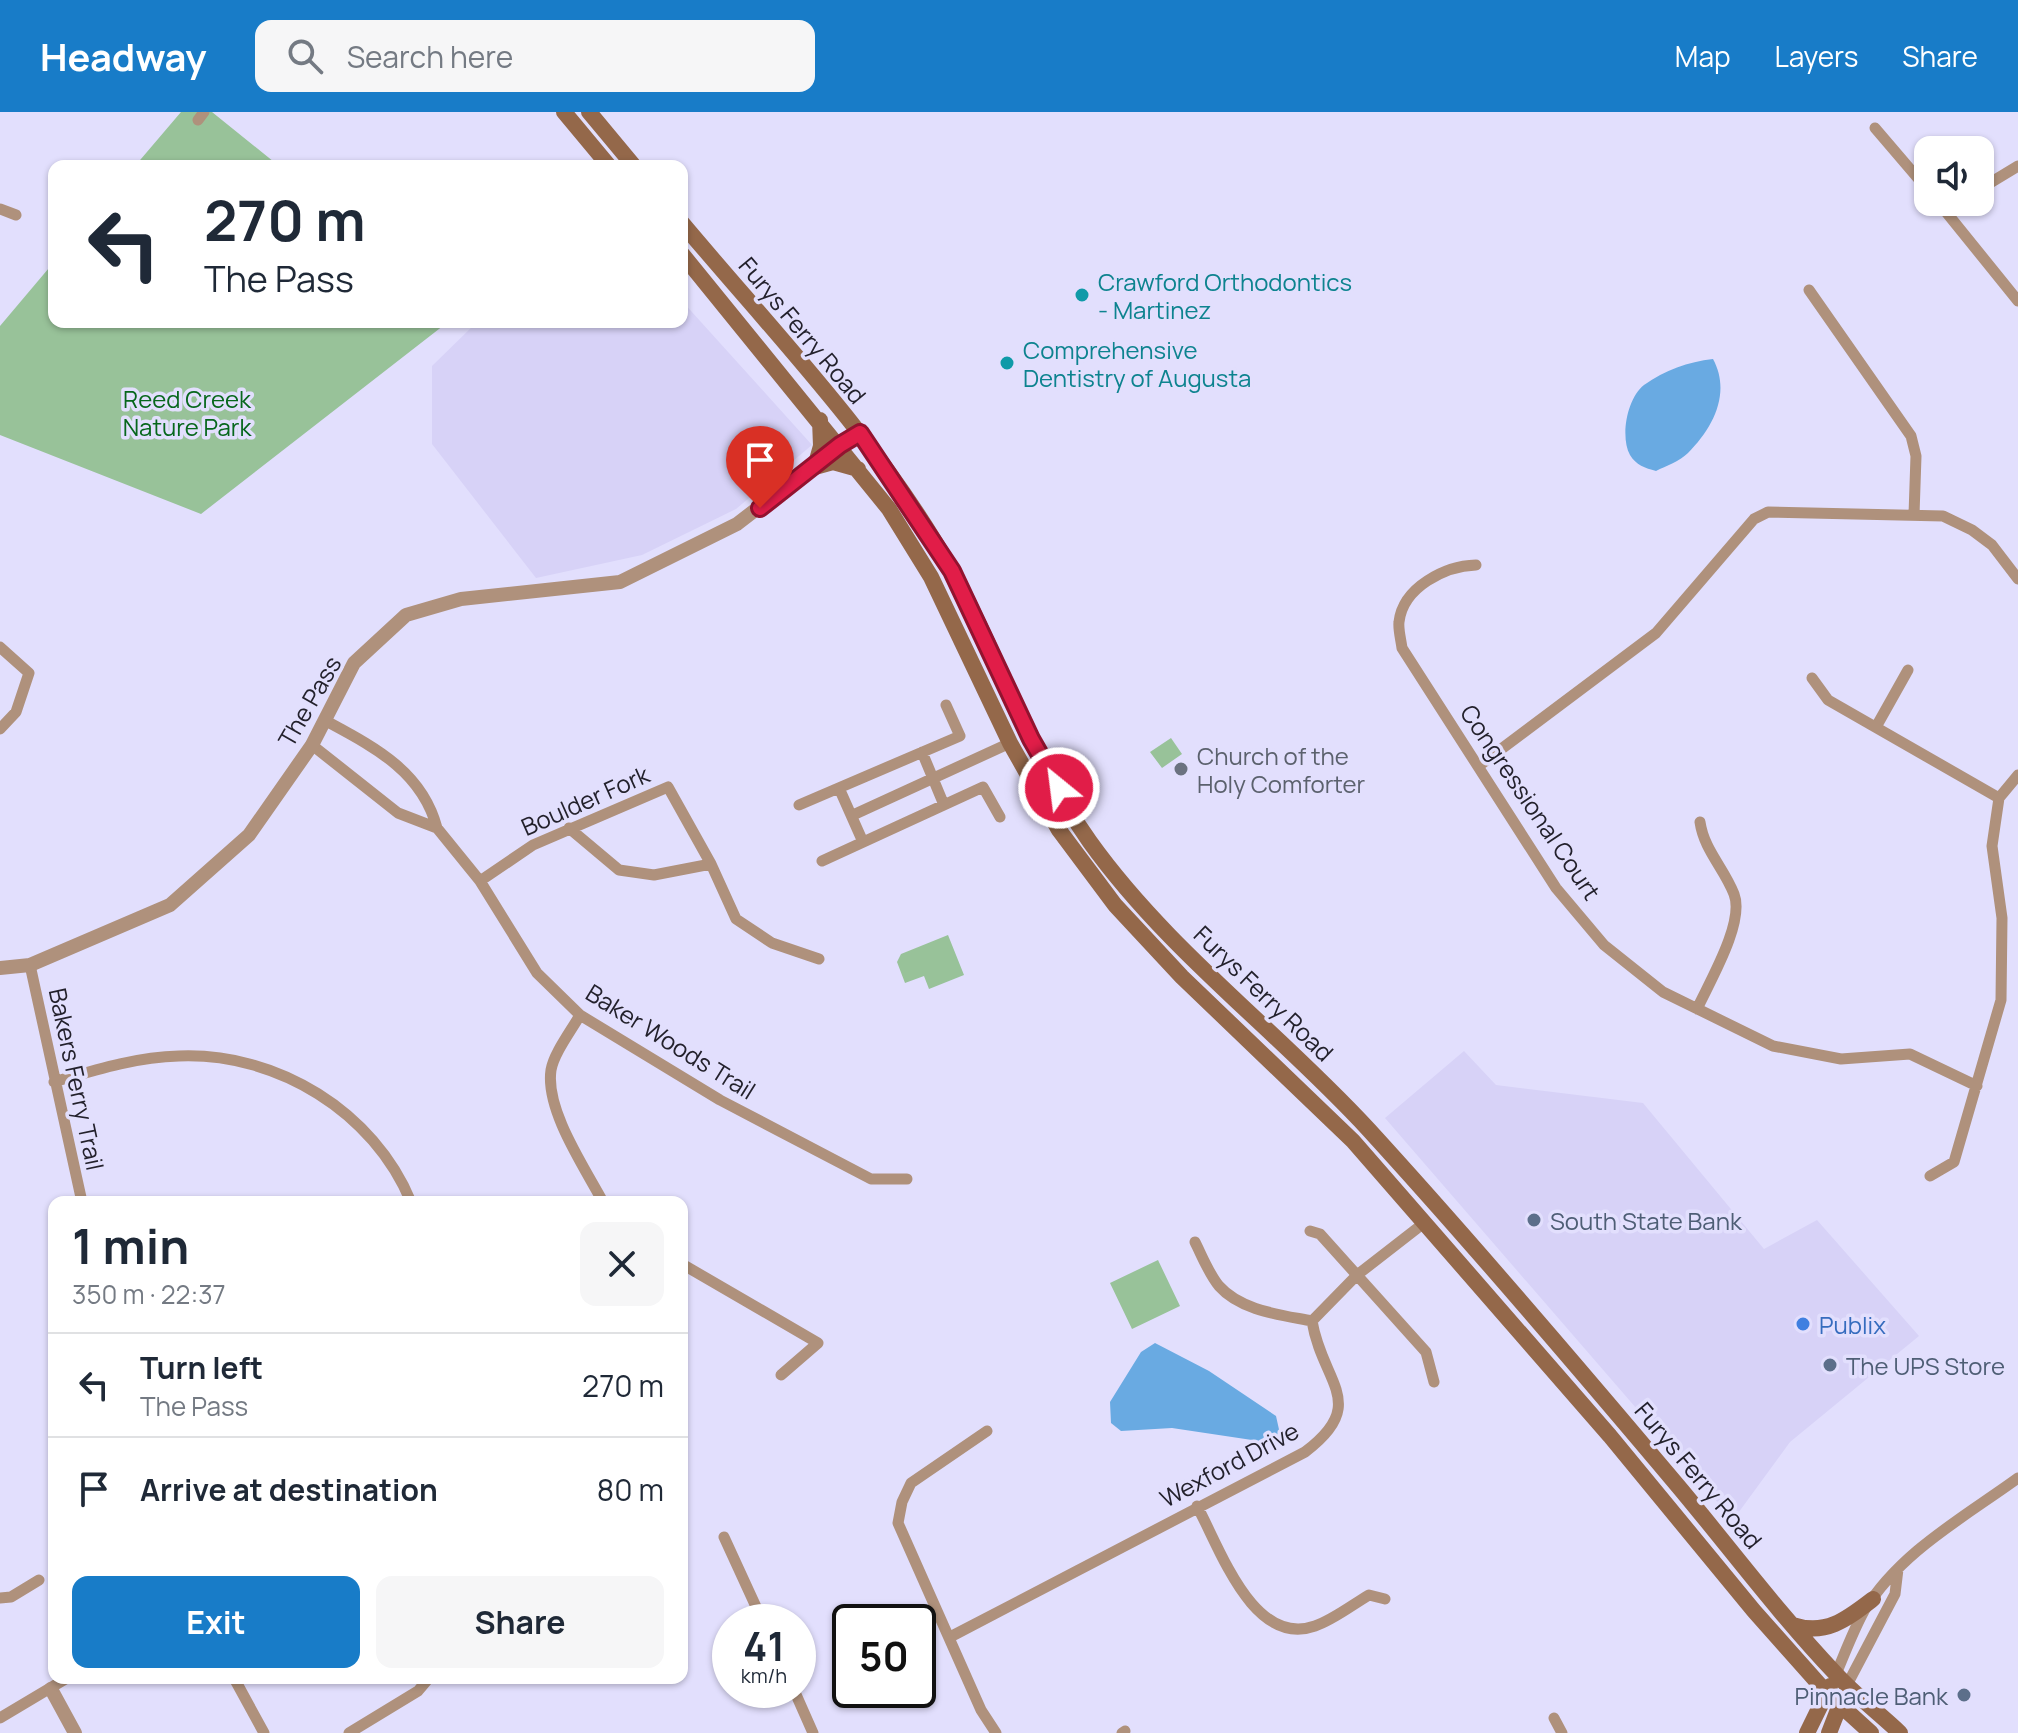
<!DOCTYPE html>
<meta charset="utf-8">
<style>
:root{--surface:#fff;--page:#f6f6f7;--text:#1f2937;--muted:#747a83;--line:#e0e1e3;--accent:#187cc8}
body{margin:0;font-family:Manrope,sans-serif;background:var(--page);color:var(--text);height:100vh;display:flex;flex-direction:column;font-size:30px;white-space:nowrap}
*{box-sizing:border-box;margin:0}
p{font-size:26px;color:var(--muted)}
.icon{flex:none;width:44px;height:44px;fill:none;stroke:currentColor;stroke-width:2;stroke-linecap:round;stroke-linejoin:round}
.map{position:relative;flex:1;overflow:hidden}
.sheet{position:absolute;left:48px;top:1084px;width:640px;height:488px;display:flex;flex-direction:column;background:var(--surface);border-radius:16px;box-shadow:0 2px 6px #0004}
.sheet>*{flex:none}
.guide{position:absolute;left:48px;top:48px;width:640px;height:168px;border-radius:16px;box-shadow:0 2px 6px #0004;background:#fff;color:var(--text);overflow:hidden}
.controls{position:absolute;left:1914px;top:24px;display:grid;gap:16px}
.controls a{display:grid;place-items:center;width:80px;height:80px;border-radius:16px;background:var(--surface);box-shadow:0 2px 6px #0004;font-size:40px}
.speed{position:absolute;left:712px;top:1492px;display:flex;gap:16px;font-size:40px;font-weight:700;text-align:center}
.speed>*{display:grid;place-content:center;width:104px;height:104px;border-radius:50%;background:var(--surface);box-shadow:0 2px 6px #0004;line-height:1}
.speed small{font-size:20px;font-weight:400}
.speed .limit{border:4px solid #111;border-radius:12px;background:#fff;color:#111}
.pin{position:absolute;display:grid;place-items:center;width:68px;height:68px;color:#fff;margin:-82px -34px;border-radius:50% 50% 50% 0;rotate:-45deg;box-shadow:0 0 8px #0007}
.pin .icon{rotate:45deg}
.me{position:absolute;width:88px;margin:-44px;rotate:331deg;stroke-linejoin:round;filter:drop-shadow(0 0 6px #0008)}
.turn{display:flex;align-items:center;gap:28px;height:168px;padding:0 24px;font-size:36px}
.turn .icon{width:104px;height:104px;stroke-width:2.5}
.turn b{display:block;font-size:56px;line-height:68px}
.round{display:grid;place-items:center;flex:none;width:84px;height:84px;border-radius:16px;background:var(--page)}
.summary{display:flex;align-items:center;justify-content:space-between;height:136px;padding:0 24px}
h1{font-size:48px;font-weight:700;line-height:60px}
.action{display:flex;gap:16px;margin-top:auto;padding:16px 24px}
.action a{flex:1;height:92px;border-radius:16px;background:var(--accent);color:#fff;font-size:32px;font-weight:700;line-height:92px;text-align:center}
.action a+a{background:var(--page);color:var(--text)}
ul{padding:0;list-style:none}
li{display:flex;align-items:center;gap:24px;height:104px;padding:0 24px;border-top:2px solid var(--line)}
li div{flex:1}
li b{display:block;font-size:30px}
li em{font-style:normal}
header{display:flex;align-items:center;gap:48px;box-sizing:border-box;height:112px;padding:0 40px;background:var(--accent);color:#fff}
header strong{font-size:38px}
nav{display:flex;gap:44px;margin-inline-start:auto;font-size:28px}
.search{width:560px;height:72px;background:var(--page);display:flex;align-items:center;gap:20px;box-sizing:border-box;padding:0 28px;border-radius:16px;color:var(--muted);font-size:30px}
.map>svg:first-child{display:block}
.built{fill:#d7d2f7}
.green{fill:#98c299}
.water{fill:#69aae2}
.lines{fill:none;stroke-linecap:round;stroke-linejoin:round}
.minor{stroke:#af917c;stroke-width:11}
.tertiary{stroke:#af917c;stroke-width:14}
.secondary{stroke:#94684a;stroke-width:16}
.route-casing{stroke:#92132f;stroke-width:20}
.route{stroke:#e11d48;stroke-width:14}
.culture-dot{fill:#0f9aa8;stroke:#e2dffd;stroke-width:3}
.worship-dot{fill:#6b7280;stroke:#e2dffd;stroke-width:3}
.service-dot{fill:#5c6f8a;stroke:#e2dffd;stroke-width:3}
.shop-dot{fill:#3f7fe0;stroke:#e2dffd;stroke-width:3}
.labels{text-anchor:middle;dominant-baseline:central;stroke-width:7;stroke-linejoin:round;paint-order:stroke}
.culture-label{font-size:24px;fill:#0d838f;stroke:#e2dffd;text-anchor:start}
.street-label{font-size:24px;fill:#23212c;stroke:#e2dffd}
.park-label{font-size:24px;fill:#07671c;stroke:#e2dffd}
.worship-label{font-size:24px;fill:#5b616d;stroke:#e2dffd;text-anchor:start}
.service-label{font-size:24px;fill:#4e5e75;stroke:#e2dffd;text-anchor:start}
.shop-label{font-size:24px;fill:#366cbe;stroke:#e2dffd;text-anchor:start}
</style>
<header>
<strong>Headway</strong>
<div class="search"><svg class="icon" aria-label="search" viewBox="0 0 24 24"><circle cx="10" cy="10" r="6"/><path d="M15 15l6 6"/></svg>Search here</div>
<nav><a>Map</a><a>Layers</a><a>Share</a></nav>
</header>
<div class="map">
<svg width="2018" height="1621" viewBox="0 0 2018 1621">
<rect width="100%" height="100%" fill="#e2dffd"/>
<path class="built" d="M682,189L812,333L736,397L642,443L536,466L432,332V254L477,210H682Z
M1464,939L1496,973L1643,991L1764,1137L1817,1108L1919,1224L1790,1330L1733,1408L1385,1006Z"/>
<path class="green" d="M181,0H212L279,54H135Z
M54,150V210H448L201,402L0,323V214Z
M1171,626L1182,642L1162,656L1150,640Z
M948,823L964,863L929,877L924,864L905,871L897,850L901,842Z
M1158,1148L1180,1194L1132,1217L1110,1171Z"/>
<path class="water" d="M1713,247C1731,280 1714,315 1688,341C1680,349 1666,354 1656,359C1645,356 1636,353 1630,343C1620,325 1627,286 1644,273C1665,258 1688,250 1713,247Z
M1155,1231L1209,1259L1276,1304L1280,1322L1272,1331L1172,1316L1121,1319L1111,1311L1110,1290L1141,1240Z"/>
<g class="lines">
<path class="minor" d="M198,8L204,0
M1875,16L1928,78
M1980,77L2018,54
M1938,90L2018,189
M0,97L16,103
M1947,101L1962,90
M1809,178L1911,324L1916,344L1914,403
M1476,453C1445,454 1403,475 1399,510C1398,517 1401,528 1402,536L1556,776L1604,833L1663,880L1773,934L1841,947L1910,942L1977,974
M0,535L29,561L16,600L0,617
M1812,566L1828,588L1999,686
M326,609C374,635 422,659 437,716
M1876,615L1908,558
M312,633L398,701L437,716L480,769L537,861L580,903L720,988L871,1067H907
M922,640L944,693
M1480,653L1656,521L1754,407L1768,400L1943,404L1972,418L1992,433L2018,467
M839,676L863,730
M799,693L960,624L946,593
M853,703L1010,631
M569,716L619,758L654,763L711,752
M822,749L983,675L1000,705
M480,769L533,733L668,675L711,752L736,807L772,831L819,847
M30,853L82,1090
M1697,897C1710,869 1745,810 1734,782C1724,756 1704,738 1700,710
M580,903C571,919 554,941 551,958C545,998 585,1056 603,1090
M54,970C95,958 136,945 179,944C277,940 374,1000 411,1090
M1930,1064L1954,1050L2001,888L2002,806L1992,734L1999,686L2018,663
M1310,1119L1320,1122L1426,1240L1434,1270
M1195,1130C1202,1144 1209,1162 1219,1174C1241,1199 1282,1203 1312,1209
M682,1152L818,1231L781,1263
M987,1319L911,1371L902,1390L898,1411L981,1598L996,1621
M1197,1394C1220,1436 1253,1536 1315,1514C1333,1508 1352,1493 1369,1483L1385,1487
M724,1425L763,1510
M0,1486L11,1485L39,1468
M952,1524L1305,1340C1370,1291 1322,1271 1312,1209L1357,1163L1424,1111
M1836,1562C1845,1541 1853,1519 1864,1499C1900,1440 1963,1406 2018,1366
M234,1566L264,1621
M1847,1573L1895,1482L1898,1457
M794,1578L813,1621
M0,1606L67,1566
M1554,1606L1562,1621
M349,1621L418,1579L429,1566
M1122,1621L1125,1619"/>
<path class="tertiary" d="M0,856L30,853L170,793L249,723L312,633L354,551L406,503L461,487L620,470L737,412L840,333L860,321
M51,1577L75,1621"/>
<path class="secondary" d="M564,0L609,54
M589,0L634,54
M682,111C776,223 881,331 952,459C1001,548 1031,647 1090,730C1168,839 1279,920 1369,1018C1475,1134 1577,1254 1678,1374C1730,1436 1779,1502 1835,1561C1855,1583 1879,1601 1900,1621
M682,142L889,397L931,465L1010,631L1059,718L1115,793L1182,865L1353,1029L1610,1324L1754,1499L1826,1580L1871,1621
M820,308L821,334L815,355L833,350L858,357
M1793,1513C1826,1524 1847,1507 1873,1487
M1807,1621L1830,1574
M1829,1621L1843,1585"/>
</g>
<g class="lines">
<g class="route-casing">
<path id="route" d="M760,396L840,333L860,321L952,459L1031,627L1059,676"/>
</g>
<use href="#route" class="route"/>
</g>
<g class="culture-dot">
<circle cx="1082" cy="183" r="8"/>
<circle cx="1007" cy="251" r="8"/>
</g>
<circle class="worship-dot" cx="1181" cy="657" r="8"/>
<g class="service-dot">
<circle cx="1534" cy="1108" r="8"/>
<circle cx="1830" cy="1253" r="8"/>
<circle cx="1964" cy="1583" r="8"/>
</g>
<circle class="shop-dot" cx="1803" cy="1212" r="8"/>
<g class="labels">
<g class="culture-label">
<text x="1098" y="169">Crawford Orthodontics<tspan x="1098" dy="28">- Martinez</tspan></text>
<text x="1023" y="237">Comprehensive<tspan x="1023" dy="28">Dentistry of Augusta</tspan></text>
</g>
<g class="street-label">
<text transform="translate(803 218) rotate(50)">Furys Ferry Road</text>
<text transform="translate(309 589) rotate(-60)">The Pass</text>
<text transform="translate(585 688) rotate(-24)">Boulder Fork</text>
<text transform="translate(1531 690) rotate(56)">Congressional Court</text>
<text transform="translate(1264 881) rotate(44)">Furys Ferry Road</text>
<text transform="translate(671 929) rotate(32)">Baker Woods Trail</text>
<text transform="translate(77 967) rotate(78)">Bakers Ferry Trail</text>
<text transform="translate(1229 1352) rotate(-28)">Wexford Drive</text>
<text transform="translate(1699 1363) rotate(50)">Furys Ferry Road</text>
</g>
<g class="park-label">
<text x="187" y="286">Reed Creek<tspan x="187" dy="28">Nature Park</tspan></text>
</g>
<g class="worship-label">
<text x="1197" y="643">Church of the<tspan x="1197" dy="28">Holy Comforter</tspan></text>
</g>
<g class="service-label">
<text x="1550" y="1108">South State Bank</text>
<text x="1846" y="1253">The UPS Store</text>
<text x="1948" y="1583" text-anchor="end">Pinnacle Bank</text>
</g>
<g class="shop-label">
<text x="1819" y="1212">Publix</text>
</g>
</g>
</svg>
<div class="controls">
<a><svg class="icon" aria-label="sound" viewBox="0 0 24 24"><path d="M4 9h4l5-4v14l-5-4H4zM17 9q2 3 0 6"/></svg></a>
</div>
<div class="speed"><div>41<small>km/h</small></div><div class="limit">50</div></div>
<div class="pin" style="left:760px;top:396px;background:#d93025"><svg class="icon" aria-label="arrive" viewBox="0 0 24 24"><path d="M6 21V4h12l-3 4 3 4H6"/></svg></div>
<svg class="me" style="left:1059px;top:676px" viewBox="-20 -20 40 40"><circle r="17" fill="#e11d48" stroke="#fff" stroke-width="3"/><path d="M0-11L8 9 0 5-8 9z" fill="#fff"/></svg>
<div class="guide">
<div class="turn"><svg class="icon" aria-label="left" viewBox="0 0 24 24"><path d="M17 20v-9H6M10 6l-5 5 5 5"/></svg><div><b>270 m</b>The Pass</div></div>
</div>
<section class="sheet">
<div class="summary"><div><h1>1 min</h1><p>350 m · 22:37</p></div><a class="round"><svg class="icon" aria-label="close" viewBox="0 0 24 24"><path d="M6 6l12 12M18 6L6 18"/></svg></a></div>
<ul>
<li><svg class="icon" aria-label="left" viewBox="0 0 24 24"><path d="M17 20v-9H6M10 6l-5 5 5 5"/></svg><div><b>Turn left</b><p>The Pass</p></div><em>270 m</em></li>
<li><svg class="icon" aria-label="arrive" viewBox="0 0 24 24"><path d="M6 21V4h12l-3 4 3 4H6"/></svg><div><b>Arrive at destination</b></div><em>80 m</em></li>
</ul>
<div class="action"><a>Exit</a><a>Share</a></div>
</section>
</div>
